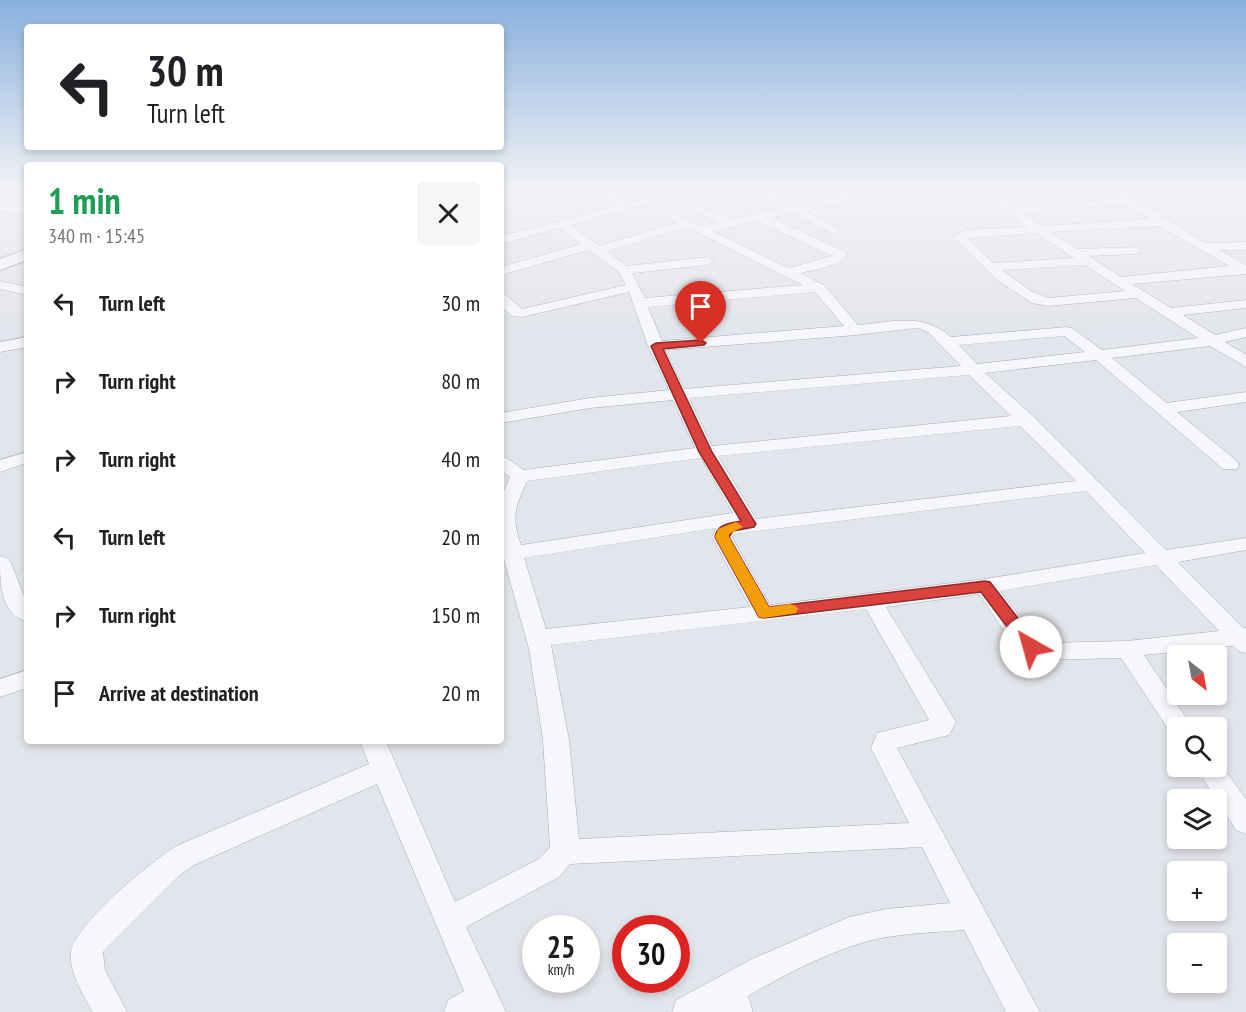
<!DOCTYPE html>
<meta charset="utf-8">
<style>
:root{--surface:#fff;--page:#f6f6f6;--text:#202124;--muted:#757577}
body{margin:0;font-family:"PT Sans Narrow",sans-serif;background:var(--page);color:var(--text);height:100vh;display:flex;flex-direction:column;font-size:22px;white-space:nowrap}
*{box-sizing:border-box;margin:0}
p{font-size:20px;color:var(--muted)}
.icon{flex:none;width:33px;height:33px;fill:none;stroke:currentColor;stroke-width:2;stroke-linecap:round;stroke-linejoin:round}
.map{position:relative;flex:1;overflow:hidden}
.details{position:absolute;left:24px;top:162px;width:480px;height:582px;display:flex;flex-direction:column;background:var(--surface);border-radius:6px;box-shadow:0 3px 9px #0003}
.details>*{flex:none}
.banner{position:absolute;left:24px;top:24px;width:480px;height:126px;border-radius:6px;box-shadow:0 3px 9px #0003;background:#fff;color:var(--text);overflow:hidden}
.needle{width:39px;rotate:149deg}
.fabs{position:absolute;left:1167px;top:645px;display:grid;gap:12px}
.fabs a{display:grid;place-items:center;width:60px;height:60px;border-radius:6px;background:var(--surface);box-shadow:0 3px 9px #0003;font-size:30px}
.speed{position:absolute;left:522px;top:915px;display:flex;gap:12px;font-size:30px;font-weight:700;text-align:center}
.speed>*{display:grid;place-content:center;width:78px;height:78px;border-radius:50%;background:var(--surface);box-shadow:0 3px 9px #0003;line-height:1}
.speed small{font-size:15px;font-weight:400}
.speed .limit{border:9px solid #d22;background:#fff;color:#111}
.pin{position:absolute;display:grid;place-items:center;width:51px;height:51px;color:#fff;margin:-62px -26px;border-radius:50% 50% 50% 0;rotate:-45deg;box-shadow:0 0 6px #0007}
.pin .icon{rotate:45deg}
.me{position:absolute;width:66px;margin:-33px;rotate:322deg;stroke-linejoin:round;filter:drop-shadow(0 0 4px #0008)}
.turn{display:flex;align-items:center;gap:21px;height:126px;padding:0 24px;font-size:27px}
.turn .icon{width:78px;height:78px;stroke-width:2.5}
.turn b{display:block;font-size:42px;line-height:51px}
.round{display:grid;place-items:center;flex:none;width:63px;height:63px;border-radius:6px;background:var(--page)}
.head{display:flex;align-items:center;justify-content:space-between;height:102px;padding:0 24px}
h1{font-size:36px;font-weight:700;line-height:45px;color:#1e9e55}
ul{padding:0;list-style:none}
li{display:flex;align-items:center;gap:18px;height:78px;padding:0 24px}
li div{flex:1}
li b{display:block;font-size:22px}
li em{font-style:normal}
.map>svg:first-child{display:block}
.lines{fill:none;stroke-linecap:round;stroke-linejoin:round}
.minor-casing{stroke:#a7aab7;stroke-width:1}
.tertiary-casing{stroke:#a7aab7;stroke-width:2}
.minor{fill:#f6f7fa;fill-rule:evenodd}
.tertiary{fill:#f6f7fa;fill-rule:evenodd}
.route{fill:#db423e;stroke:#8e2b28;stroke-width:1.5}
.slow{fill:#f59e0b}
</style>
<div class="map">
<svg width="1246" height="1012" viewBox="0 0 1246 1012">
<rect width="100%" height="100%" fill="#e3e5ec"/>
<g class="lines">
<g class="minor-casing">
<path id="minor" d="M599,191H612L630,203L673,191H692L571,225L599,246L676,223L668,217L674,213L701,226L718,222L690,209L688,207L694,204L732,219L783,208L754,191H768L796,206L838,197L833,193L835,191C843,191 851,196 859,196C874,195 889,191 904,191L855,203L849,201L805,211L837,227L839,230L833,234L793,213L772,218L846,252L847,255C836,268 816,269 800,273L824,285L858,325C894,322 922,312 951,337L1067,327L1072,328L1102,350L1198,338L1136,298L1048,306L1032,303L996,279L953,237L964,230L1027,227L980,191H993L1013,205L1119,199L1109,191H1122L1205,243L1246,242V250H1219L1246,265V274L1132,284L1171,308L1246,300V308L1183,315L1215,335L1246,328V337L1225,342L1246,355V367L1210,346L1112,358L1167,403L1246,392V402L1177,412L1237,461L1239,465L1237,469H1223L1096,360L985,373L1033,416L1166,550L1246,538V550L1178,562L1243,628H1246V653L1238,651L1233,646L1144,655L1193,728H1178V737L1172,735L1121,658L1040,660C1012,652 996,616 979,594L886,607L956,722L949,735L897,748L1040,1012H1006L964,930C939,932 912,933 887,937C840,945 788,973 748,996L753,1012H672L676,1000L752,959L849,917L886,909L950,903L922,847L570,864L559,877L466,927L506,1012H444L448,1000L464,991L377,784L194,865L180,875L103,952L105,970L127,1012H93C84,996 68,971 71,952C76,923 149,864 174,847L369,764L360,741H386L455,902L539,859L550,847L543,740L529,649L501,549V497L510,477L501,471V456L507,458L524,470L695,448L673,400L590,408L501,423V413L590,398L669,390L648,346L629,292L522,317L512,316L501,306V294L506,295L522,309L626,285L619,272L588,250L501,275V267L581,244L560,228L501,244V236L619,206ZM1128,205L1149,219L1041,226L1022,212ZM758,221L832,256L789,268L712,231ZM1159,226L1229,266L1121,277L1089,256L1135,254L1140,253L1141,250L1140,247L1077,249L1051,232ZM686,227L803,285L645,298L632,273L707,265L714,261L707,257L627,266L607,251ZM1036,233L1074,258L993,263L967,238ZM1085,265L1125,291L1048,298L1031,291L1002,270ZM815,292L844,326L662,341L648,307ZM917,328L928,332L961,366L684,389L665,350L856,335ZM1064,336L1085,352L977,364L959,345ZM969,375L1011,416L712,446L689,398ZM1020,426L1076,481L756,519L718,456ZM701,458L733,513L521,545C511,516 515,508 527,481ZM1086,491L1145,553L985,579L770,605L732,537L734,534ZM716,528L712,537L750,607L546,629L524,558ZM1156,565L1219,631L1127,641L1044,643L1036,638L1000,591ZM866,609L929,720L877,733L871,748L909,823L579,839L569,740L551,645Z
M0,205L27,206V212L0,211Z
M0,281L27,287V295L0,289Z
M27,337V347L0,352V342Z
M27,452V463L0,472V460Z
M0,556L7,558L11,563L27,603V622C0,613 0,583 0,556Z
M27,670V688L0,697V679Z
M1216,758L1246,799V834L1236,830L1195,766H1216Z"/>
</g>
<g class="tertiary-casing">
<path id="tertiary" d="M27,249V260L0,270V259Z"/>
</g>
<use href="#minor" class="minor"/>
<use href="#tertiary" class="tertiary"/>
</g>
<linearGradient id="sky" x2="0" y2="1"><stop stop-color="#89b0de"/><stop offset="0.57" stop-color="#f2f3f6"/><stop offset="1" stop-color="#f2f3f6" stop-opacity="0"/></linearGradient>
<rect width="1246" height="333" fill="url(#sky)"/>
<path class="route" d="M701,340L706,343L704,345L663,349L712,452L756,524L754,527L733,531L729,537L769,607L985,581L990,582L1037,643L1039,647L1037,651H1025L981,592L764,618L759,617L715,537C717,524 729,523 741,521L699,452L651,346L656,343Z"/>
<path class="slow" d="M736,522L743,527L729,534V537L769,607L790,604L796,606L798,609L796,613L764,618L759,617L715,537L718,529Z"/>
</svg>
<div class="fabs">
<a><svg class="needle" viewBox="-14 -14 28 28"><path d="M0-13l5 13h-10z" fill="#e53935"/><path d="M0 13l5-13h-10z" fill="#757577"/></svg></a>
<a><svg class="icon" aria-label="search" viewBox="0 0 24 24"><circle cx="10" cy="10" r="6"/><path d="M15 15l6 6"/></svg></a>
<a><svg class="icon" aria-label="layers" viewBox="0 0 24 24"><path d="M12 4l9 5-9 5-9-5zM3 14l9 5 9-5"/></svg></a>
<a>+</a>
<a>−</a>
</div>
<div class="speed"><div>25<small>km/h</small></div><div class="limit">30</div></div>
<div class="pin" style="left:701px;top:343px;background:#d93025"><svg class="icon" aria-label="arrive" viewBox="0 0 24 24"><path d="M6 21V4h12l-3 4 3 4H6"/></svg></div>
<svg class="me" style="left:1031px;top:647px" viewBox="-20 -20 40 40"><circle r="19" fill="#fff"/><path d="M0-13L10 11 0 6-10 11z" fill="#db423e"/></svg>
<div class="banner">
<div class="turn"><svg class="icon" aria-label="left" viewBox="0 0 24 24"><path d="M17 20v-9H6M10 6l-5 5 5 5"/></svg><div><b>30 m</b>Turn left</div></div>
</div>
<section class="details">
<div class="head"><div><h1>1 min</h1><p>340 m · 15:45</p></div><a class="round"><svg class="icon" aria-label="close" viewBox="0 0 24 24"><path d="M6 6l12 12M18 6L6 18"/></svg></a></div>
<ul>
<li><svg class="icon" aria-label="left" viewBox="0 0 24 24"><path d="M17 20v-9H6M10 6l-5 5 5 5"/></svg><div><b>Turn left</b></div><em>30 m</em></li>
<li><svg class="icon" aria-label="right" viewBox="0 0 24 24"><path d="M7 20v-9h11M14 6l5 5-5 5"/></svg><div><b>Turn right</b></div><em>80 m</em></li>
<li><svg class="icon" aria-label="right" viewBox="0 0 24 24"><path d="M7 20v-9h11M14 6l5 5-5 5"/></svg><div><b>Turn right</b></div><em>40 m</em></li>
<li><svg class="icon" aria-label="left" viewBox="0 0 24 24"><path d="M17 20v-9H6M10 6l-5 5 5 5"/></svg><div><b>Turn left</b></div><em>20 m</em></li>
<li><svg class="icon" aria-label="right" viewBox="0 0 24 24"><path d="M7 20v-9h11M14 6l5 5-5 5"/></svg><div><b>Turn right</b></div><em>150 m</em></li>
<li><svg class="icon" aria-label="arrive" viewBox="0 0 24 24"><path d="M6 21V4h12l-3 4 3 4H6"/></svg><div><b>Arrive at destination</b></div><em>20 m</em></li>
</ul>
</section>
</div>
